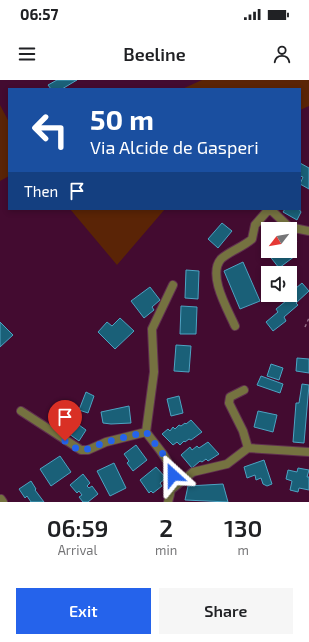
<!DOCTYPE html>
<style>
:root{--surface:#fff;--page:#f6f6f6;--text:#202124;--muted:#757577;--accent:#2563eb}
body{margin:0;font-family:"Exo 2",sans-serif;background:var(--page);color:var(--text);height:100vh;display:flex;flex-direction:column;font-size:15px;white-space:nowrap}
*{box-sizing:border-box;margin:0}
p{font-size:13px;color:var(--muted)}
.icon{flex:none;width:22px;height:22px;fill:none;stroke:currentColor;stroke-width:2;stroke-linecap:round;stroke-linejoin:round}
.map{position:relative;height:422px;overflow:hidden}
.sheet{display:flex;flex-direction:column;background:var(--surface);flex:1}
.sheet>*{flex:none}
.guide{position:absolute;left:8px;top:8px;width:293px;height:122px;border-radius:0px;box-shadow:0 2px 6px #0003;background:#1a4fa0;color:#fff;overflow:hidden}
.needle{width:26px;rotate:239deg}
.fabs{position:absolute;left:261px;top:142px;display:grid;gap:8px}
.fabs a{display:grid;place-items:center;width:36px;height:36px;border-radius:0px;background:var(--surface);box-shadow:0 2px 6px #0003;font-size:20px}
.pin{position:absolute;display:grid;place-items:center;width:34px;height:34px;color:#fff;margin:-41px -17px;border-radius:50% 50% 50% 0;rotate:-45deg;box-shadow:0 0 4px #0007}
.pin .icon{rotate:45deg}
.me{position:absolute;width:44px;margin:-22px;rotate:336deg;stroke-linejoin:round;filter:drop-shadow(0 0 3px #0008)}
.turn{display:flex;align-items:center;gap:14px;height:84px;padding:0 16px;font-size:18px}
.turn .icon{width:52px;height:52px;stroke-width:2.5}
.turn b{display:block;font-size:28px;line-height:34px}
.then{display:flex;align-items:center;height:38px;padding:0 16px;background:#0003;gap:8px;font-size:15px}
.eta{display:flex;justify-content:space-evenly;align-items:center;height:68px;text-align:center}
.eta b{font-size:24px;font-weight:600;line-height:28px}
.primary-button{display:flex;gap:8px;margin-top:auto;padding:8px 16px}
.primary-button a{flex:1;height:46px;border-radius:0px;background:var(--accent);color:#fff;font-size:16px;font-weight:600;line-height:46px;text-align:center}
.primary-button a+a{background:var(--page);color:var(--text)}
.status{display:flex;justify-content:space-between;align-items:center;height:28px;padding:0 20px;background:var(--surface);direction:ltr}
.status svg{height:11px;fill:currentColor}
header{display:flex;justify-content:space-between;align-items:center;height:52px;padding:0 16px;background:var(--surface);font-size:18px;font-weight:600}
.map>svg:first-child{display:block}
.green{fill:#5a2406}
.building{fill:#1a6078;stroke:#4da3c2}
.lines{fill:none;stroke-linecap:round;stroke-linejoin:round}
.street-casing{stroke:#602f4f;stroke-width:10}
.path{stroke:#946e86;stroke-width:1.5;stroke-dasharray:3 3;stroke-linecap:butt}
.street{stroke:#757240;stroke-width:8}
.route{stroke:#2563eb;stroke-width:7;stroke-dasharray:0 12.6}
</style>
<div class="status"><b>06:57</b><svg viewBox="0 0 49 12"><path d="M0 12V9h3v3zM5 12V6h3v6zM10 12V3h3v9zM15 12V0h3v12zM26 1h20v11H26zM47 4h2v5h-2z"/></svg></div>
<header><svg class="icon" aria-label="menu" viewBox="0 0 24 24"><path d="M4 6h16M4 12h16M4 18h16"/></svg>Beeline<svg class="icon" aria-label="person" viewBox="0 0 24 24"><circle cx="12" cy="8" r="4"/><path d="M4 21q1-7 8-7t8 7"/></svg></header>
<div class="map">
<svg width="309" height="422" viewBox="0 0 309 422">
<rect width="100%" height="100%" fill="#430b30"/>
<path class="green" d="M202,0H309V26L300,30V9H182Z
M0,25L9,42V96L0,101Z
M70,129H165L117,185Z"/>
<path class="building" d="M57,0H77L62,9H51L48,5Z
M300,83L309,88V109L300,104L303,97L300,96Z
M285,129H299L301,132L297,140L283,132Z
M222,143L232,151L218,168L208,159Z
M293,157L297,162L292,165L290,159Z
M268,168V171H290V170L295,176L279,188L265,170Z
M243,182L260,221L240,229L224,191Z
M186,190L199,191L198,219L185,218Z
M302,203L309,211L296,223L298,225L284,237L286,241L273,251L266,242L278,232L276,229L291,217L290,213Z
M150,207L160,220L152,227L154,230L144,238L131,221Z
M181,226L197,227L196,254H180Z
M120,238L134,251L115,269L98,252L107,242L112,246Z
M0,242L13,255L0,267Z
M176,265L191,266L189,292L174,291Z
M297,278L309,279V293L296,291Z
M271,284L283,288L279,300L267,296Z
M261,296L283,304L280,313L257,305Z
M302,304L309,305L304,363L293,362L296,323H299Z
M86,312L94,316L88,333L79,330Z
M179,316L183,333L171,336L167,319Z
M129,326L131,343L111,344L103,343L101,332Z
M258,331L277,335L273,352L254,347Z
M72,340L86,350L79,361L65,351Z
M191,340L202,352L191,360L189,359L185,362L184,361L180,365L177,362L173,365L162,354L168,349L170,351L173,347L175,349L179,345L181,346L185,343L186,344Z
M208,362L219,374L208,381L206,379L202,382L200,381L192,388L181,375L190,367L192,370L197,366L199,368Z
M136,365L147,380L133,391L127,383L129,381L124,374Z
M60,376L71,392L51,406L40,389Z
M264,380L272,404L267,406L263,404L261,398L256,400L255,395L247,398L244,387Z
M114,383L126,408L110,416L97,391Z
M156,387L166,398L160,403L162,406L153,413L151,411L149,413L140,400Z
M298,388L309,390L307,397H309V410L299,408L298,412L290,410L292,401L286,399L288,390L297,392Z
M83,394L90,403L87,406L89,408L92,406L98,414L88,422H83L79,417L82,415L79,411L77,413L70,405Z
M31,401L36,409L35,410L44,422H31L27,416L25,418L19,409Z
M223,404L228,422L185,420L188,406Z"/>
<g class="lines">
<g class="street-casing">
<path id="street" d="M270,129L289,147L309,151
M235,246C228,230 207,195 221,179C230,171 243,167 252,159L255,145L269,129
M244,310L230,317L229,323L243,351L248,368
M21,331L81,370H88L106,362L146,352
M172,409L193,392L227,384L248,368L309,372
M1,419L3,422
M168,422C179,386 166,379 146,352L154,292L152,249L173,205"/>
</g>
<path class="path" d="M305,247L309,238"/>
<use href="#street" class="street"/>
</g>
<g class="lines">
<path class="route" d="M65,361L77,369L85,370L106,362L146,352L169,382L173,395"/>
</g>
</svg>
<div class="fabs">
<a><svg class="needle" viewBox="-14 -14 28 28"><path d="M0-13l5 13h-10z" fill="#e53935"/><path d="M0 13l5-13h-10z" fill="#757577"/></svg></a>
<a><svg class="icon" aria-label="sound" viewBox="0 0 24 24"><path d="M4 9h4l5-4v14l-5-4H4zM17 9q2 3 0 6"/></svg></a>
</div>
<div class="pin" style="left:65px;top:361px;background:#d93025"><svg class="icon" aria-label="arrive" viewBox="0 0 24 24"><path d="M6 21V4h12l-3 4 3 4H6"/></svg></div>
<svg class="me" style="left:173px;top:395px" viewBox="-20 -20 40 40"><path d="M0-17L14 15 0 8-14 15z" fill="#2563eb" stroke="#fff" stroke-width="4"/></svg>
<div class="guide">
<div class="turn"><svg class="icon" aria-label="left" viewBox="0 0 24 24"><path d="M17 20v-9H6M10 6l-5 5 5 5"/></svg><div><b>50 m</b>Via Alcide de Gasperi</div></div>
<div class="then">Then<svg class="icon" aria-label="arrive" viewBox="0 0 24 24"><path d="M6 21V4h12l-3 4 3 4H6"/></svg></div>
</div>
</div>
<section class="sheet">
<div class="eta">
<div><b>06:59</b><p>Arrival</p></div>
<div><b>2</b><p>min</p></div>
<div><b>130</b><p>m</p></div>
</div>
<div class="primary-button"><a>Exit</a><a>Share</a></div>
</section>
